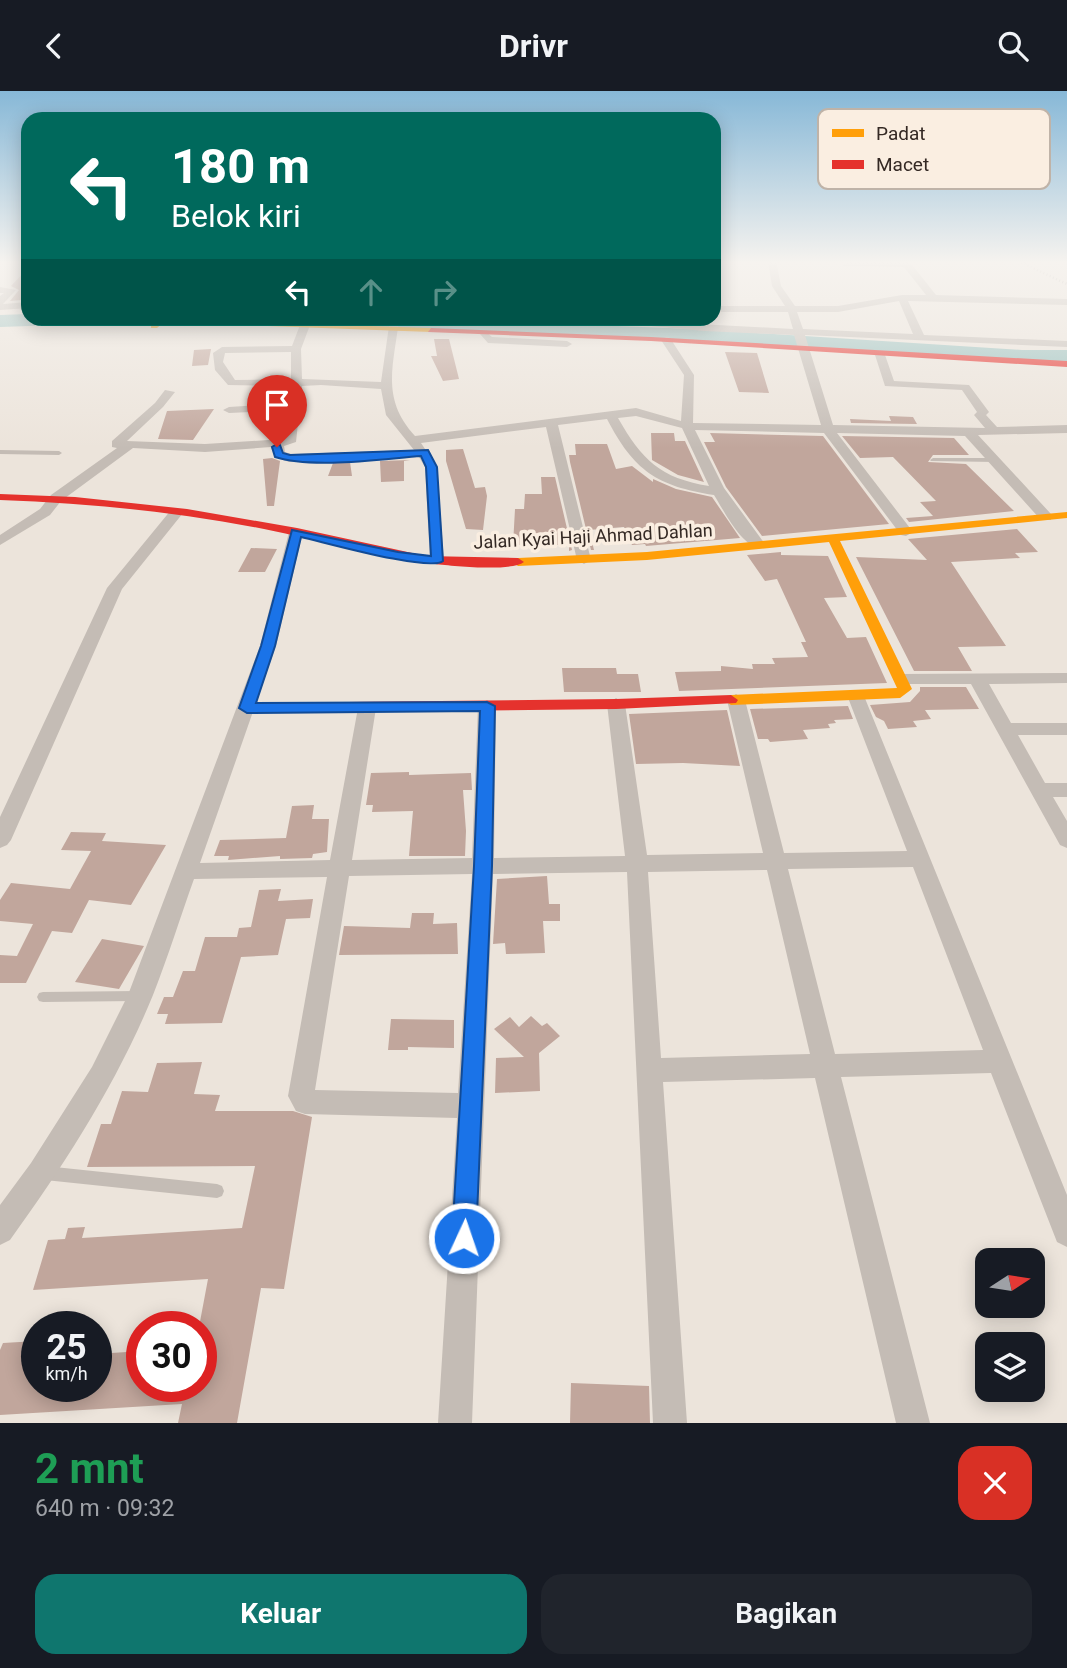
<!DOCTYPE html>
<html lang="id">
<meta charset="utf-8">
<style>
:root{--surface:#171b24;--page:#20242c;--text:#f1f3f6;--muted:#9ea1a6;--accent:#0f766e}
body{margin:0;font-family:Roboto,sans-serif;background:var(--page);color:var(--text);height:100vh;display:flex;flex-direction:column;font-size:26px;white-space:nowrap}
*{box-sizing:border-box;margin:0}
p{font-size:23px;color:var(--muted)}
.icon{flex:none;width:38px;height:38px;fill:none;stroke:currentColor;stroke-width:2;stroke-linecap:round;stroke-linejoin:round}
.map{position:relative;height:1332px;overflow:hidden}
.sheet{display:flex;flex-direction:column;background:var(--surface);flex:1}
.sheet>*{flex:none}
.hud{position:absolute;left:21px;top:21px;width:700px;height:214px;border-radius:21px;box-shadow:0 4px 18px #0003;background:#00695c;color:#fff;overflow:hidden}
.needle{width:46px;rotate:78deg}
.fabs{position:absolute;left:975px;top:1157px;display:grid;gap:14px}
.fabs a{display:grid;place-items:center;width:70px;height:70px;border-radius:14px;background:var(--surface);box-shadow:0 4px 18px #0003;font-size:35px}
.speed{position:absolute;left:21px;top:1220px;display:flex;gap:14px;font-size:35px;font-weight:700;text-align:center}
.speed>*{display:grid;place-content:center;width:91px;height:91px;border-radius:50%;background:var(--surface);box-shadow:0 4px 18px #0003;line-height:1}
.speed small{font-size:18px;font-weight:400}
.speed .limit{border:10px solid #d22;background:#fff;color:#111}
.pin{position:absolute;display:grid;place-items:center;width:60px;height:60px;color:#fff;margin:-72px -30px;border-radius:50% 50% 50% 0;rotate:-45deg;box-shadow:0 0 7px #0007}
.pin .icon{rotate:45deg}
.me{position:absolute;width:77px;margin:-38px;rotate:3deg;stroke-linejoin:round;filter:drop-shadow(0 0 5px #0008)}
.turn{display:flex;align-items:center;gap:24px;height:147px;padding:0 35px;font-size:32px}
.turn .icon{width:91px;height:91px;stroke-width:2.5}
.turn b{display:block;font-size:49px;line-height:60px}
.lanes{display:flex;align-items:center;height:66px;padding:0 35px;background:#0003;justify-content:center;gap:35px;direction:ltr}
.lanes .off{opacity:.35}
.round{display:grid;place-items:center;flex:none;width:74px;height:74px;border-radius:21px;background:var(--page)}
.summary{display:flex;align-items:center;justify-content:space-between;height:119px;padding:0 35px}
h1{font-size:42px;font-weight:700;line-height:52px;color:#1e9e55}
.primary-button{display:flex;gap:14px;margin-top:auto;padding:14px 35px}
.primary-button a{flex:1;height:80px;border-radius:21px;background:var(--accent);color:#fff;font-size:28px;font-weight:700;line-height:80px;text-align:center}
.primary-button a+a{background:var(--page);color:var(--text)}
header{display:flex;justify-content:space-between;align-items:center;height:91px;padding:0 35px;background:var(--surface);font-size:32px;font-weight:700}
.map>svg:first-child{display:block}
.lines{fill:none;stroke-linecap:round;stroke-linejoin:round}
.river{fill:#97bfbd;fill-rule:evenodd}
.building{fill:#c1a69c}
.lane{fill:#c4bcb5;fill-rule:evenodd}
.street{fill:#c4bcb5;fill-rule:evenodd}
.slow{fill:#ff9f0a;fill-rule:evenodd}
.jam{fill:#e5322d;fill-rule:evenodd}
.rail{stroke:#aca59f;stroke-width:2.5;stroke-dasharray:1 2.5;stroke-linecap:butt}
.route{fill:#1a73e8;stroke:#114b97;stroke-width:2}
.labels{text-anchor:middle;dominant-baseline:central;stroke-width:7;stroke-linejoin:round;paint-order:stroke}
.far-street-label{font-size:18px;fill:#342924;stroke:#faeee1}
.key{fill:#faeee1;stroke:#bfb3a8;stroke-width:2}
.key-label{font-size:19px;fill:#342924}
</style>
<header><svg class="icon" aria-label="back" viewBox="0 0 24 24"><path d="M15 5l-7 7 7 7"/></svg>Drivr<svg class="icon" aria-label="search" viewBox="0 0 24 24"><circle cx="10" cy="10" r="6"/><path d="M15 15l6 6"/></svg></header>
<div class="map">
<svg width="1067" height="1332" viewBox="0 0 1067 1332">
<rect width="100%" height="100%" fill="#ece4db"/>
<g class="lines">
<path class="river" d="M28,223V228H67L58,234L0,236V224Z
M303,228H434L694,238L1022,259H1067V271H1022L694,250L312,234Z"/>
</g>
<path class="building" d="M28,177V201L21,209L10,210L19,199L11,195Z
M434,248H449L459,288L443,290L431,265H437Z
M211,258L208,274L192,275L194,259Z
M725,261L757,262L769,302L739,301Z
M214,318L193,349L158,348L167,320Z
M889,325L913,326L917,333L851,332L850,328L891,330Z
M651,342H674L675,350H685L704,391L678,384L652,369Z
M710,342L823,345L889,433L762,445L726,396L704,351H715Z
M842,345L954,347L969,364H933L928,371L966,373L1014,420L909,431L906,427L933,425L920,411L936,410L893,366L860,367Z
M575,353H607L616,378L632,375L653,391V388L676,398L712,406L740,447L646,455L645,453L632,454L624,436L589,439L594,459H591L570,371L569,364H576Z
M463,358L475,397L485,396L487,405L483,439L466,438L446,370V359Z
M272,367L280,370L274,415H267L263,368Z
M410,369L404,370V390L381,391L380,370Z
M350,371L352,385H328L333,372Z
M541,386H555L572,459L569,460V454H513L515,418H524L525,403H542Z
M1017,438L1038,461L1015,462L1020,467L951,471L1006,555L958,556L972,580H914L856,466L927,469L908,448Z
M251,457L277,458L265,481H238Z
M781,461V464L828,465L847,506L824,507L847,547L866,546L887,592L679,600L675,581L721,580V575L753,578L752,573H775L772,567L808,566L801,551H806L777,488L765,490L747,464Z
M562,577H616L617,583H638L641,601H564Z
M920,596H966L979,618L925,619L931,628L913,630L917,636L888,638L884,630L876,626L870,614L910,611L920,600Z
M848,615L853,628L834,629L836,632L828,633L830,637L803,639L808,648L770,651L768,648H758L750,618Z
M727,619L740,675L683,672L636,673L629,623Z
M409,681V684L471,682L472,699H463L466,740L465,765H409L413,720L372,721L373,714H366L371,682Z
M314,714L312,728H329L327,761L313,763L312,767L280,768V765L228,769L229,765H214L220,749L286,747L292,715Z
M71,741L106,742L102,750L166,754L131,814L89,809L72,842L52,840L26,892H0V864L17,865L33,833L0,830V809L11,792L70,798L91,760L61,759Z
M547,785L549,813H560V830H543L545,862L506,863L505,852L493,853L497,788Z
M281,798L278,810L313,808L310,827L286,828L278,864L241,866L222,932L165,933L168,923H157L164,906H173L183,880H195L205,846H237L239,837L251,836L259,799Z
M412,822H434L433,833L457,832L458,863L339,864L344,835L410,837Z
M102,848L144,855L119,898L75,891Z
M531,925L542,935L547,932L560,945L539,962L540,1000L495,1002L496,967L524,966L494,938L510,926L519,936Z
M391,928L454,929V957L408,956V959H388Z
M202,971L194,1003L220,1004L215,1020H293L312,1026L284,1198L261,1197L237,1332H178L182,1313L0,1324V1259L3,1252L37,1250V1295H96V1263L142,1260V1295H201V1236H199L208,1188L33,1199L48,1149L65,1148L68,1137L85,1136L82,1147L242,1137L255,1075L87,1076L101,1033H111L122,1000L148,1001L157,972Z
M571,1292L649,1295L650,1332H570Z"/>
<g class="lines">
<path class="lane" d="M0,359L59,360L62,362L59,364L0,363Z
M933,367H995L998,369L995,371L931,370L930,369Z
M137,900L141,901L143,905L141,909L137,910L43,911L39,910L37,906L39,902L43,901Z
M45,1075L217,1093L222,1095L224,1100L222,1105L217,1107L45,1089L40,1087L38,1082L40,1077Z"/>
<path class="street" d="M768,170H776L781,195L795,215H838L902,204H926L904,176L843,175L846,170H909L936,204L1067,208V214L908,210L924,244L1067,250V256L805,244L833,334L985,337L974,324L977,321L962,299L885,295L875,264L880,261L885,264L894,290L969,294L989,321L986,324L997,336L1067,334V342L978,344L1051,423V429H1041L965,345L837,342L913,441L906,445L901,444L824,342L695,339L724,397L765,453L758,457C740,452 724,420 714,404C657,395 634,380 607,328L558,334L591,469L584,473L577,469L546,336L421,352L437,376L444,470L437,474L430,470L425,376L419,366L289,371L275,366L271,356L205,361L133,357L61,410L50,424L0,454V444L40,418L51,404L117,357L112,356V350L155,312L165,299L175,301L163,316L127,350L205,353L284,348L288,319L229,322L223,319L229,316L289,312L291,295L228,294L215,279L213,262L222,256L292,255L300,234L305,231L310,234L301,258L302,288L381,291L390,228H399C394,274 380,307 415,345L636,317L681,330L684,284L661,249L666,246L670,247L694,284L693,332L821,334L794,244L704,240L609,231L604,228L793,238L788,221H714V215H785L772,195ZM899,210L913,243L803,238L797,221H838ZM291,261V288L235,289L223,271L225,262ZM321,294L381,298L386,324L414,359L291,363L285,361L284,355L296,351L302,295ZM636,325L682,337L709,395C660,387 642,369 618,327Z
M0,196L16,199L3,213L28,211V217L0,219V205L4,202H0Z
M485,240L492,246L567,250L572,253L567,256L488,252L480,243Z
M176,418L183,422L122,498L11,749L7,754L0,757V726L107,497L171,419Z
M296,437L303,441L276,555L200,772L330,769L358,617L367,611L376,617L352,769L472,767L478,615L487,609L496,615L494,767L625,765L607,613L616,607L625,613L647,764L763,762L727,609L736,603L745,609L784,762L907,760L847,604L850,600H862L1067,1104V1156L1057,1151L991,982L841,986L930,1332H896L815,987L663,991L687,1332H653L627,781L493,783L472,1332H438L457,1027L305,1023L296,1020L288,1005L327,786L194,788C180,827 168,866 153,904C117,992 65,1073 10,1149L0,1154V1114L31,1072L92,976L128,904L260,555L289,441ZM913,776L983,959L835,963L788,778ZM767,779L810,963L661,967L648,781ZM472,783L458,1002L315,999L349,785Z
M1067,582V592L989,593L1011,632H1067V644H1018L1045,692H1067V706H1053L1067,730V757L1060,754L971,593H902L893,588L902,583Z"/>
<path class="slow" d="M158,228L431,237L435,239L431,241L186,232H163L157,237H151V233Z
M1067,421V427L840,450L912,598L900,607L731,614L724,609L731,604L897,597L829,451L647,469L518,475L512,471L518,467L647,461Z"/>
<path class="jam" d="M431,237L651,246L1067,270V276L651,250L428,241Z
M0,403L75,406L187,418L297,437L426,465L518,467L524,471C511,481 453,475 435,473C377,468 321,449 264,438C177,421 89,412 0,409Z
M731,604L738,609L736,612L616,618L247,622L240,617L247,612L616,608Z"/>
<path class="rail" d="M1018,170L1067,193"/>
</g>
<linearGradient id="sky" x2="0" y2="1"><stop stop-color="#87b8d7"/><stop offset="0.48" stop-color="#f6f3ef"/><stop offset="1" stop-color="#f6f3ef" stop-opacity="0"/></linearGradient>
<rect width="1067" height="357" fill="url(#sky)"/>
<path class="route" d="M277,353L280,354L283,362L290,364L428,359L437,376L443,470C429,481 324,451 301,446L275,555L256,612L487,611L495,615L492,775L476,1147L473,1156L464,1160L455,1156L452,1147L474,775L480,620L247,622L239,617L261,555L292,439L398,461L431,465L426,376L421,365C381,368 312,378 275,366L272,356Z"/>
<g class="labels">
<g class="far-street-label">
<text transform="translate(593 445) rotate(-3)">Jalan Kyai Haji Ahmad Dahlan</text>
</g>
</g>
<rect x="818" y="18" width="232" height="80" rx="10" class="key"/>
<rect x="832" y="38" width="32" height="8" fill="#ff9f0a"/>
<rect x="832" y="69" width="32" height="9" fill="#e5322d"/>
<g class="key-label">
<text x="876" y="49">Padat</text>
<text x="876" y="80">Macet</text>
</g>
</svg>
<div class="fabs">
<a><svg class="needle" viewBox="-14 -14 28 28"><path d="M0-13l5 13h-10z" fill="#e53935"/><path d="M0 13l5-13h-10z" fill="#9ea1a6"/></svg></a>
<a><svg class="icon" aria-label="layers" viewBox="0 0 24 24"><path d="M12 4l9 5-9 5-9-5zM3 14l9 5 9-5"/></svg></a>
</div>
<div class="speed"><div>25<small>km/h</small></div><div class="limit">30</div></div>
<div class="pin" style="left:277px;top:356px;background:#d93025"><svg class="icon" aria-label="arrive" viewBox="0 0 24 24"><path d="M6 21V4h12l-3 4 3 4H6"/></svg></div>
<svg class="me" style="left:464px;top:1147px" viewBox="-20 -20 40 40"><circle r="17" fill="#1a73e8" stroke="#fff" stroke-width="3"/><path d="M0-11L8 9 0 5-8 9z" fill="#fff"/></svg>
<div class="hud">
<div class="turn"><svg class="icon" aria-label="left" viewBox="0 0 24 24"><path d="M17 20v-9H6M10 6l-5 5 5 5"/></svg><div><b>180 m</b>Belok kiri</div></div>
<div class="lanes"><svg class="icon" aria-label="left" viewBox="0 0 24 24"><path d="M17 20v-9H6M10 6l-5 5 5 5"/></svg><svg class="icon off" aria-label="ahead" viewBox="0 0 24 24"><path d="M12 20V5M6 11l6-6 6 6"/></svg><svg class="icon off" aria-label="right" viewBox="0 0 24 24"><path d="M7 20v-9h11M14 6l5 5-5 5"/></svg></div>
</div>
</div>
<section class="sheet">
<div class="summary"><div><h1>2 mnt</h1><p>640 m · 09:32</p></div><a class="round" style="background:#d93025;color:#fff"><svg class="icon" aria-label="close" viewBox="0 0 24 24"><path d="M6 6l12 12M18 6L6 18"/></svg></a></div>
<div class="primary-button"><a>Keluar</a><a>Bagikan</a></div>
</section>
